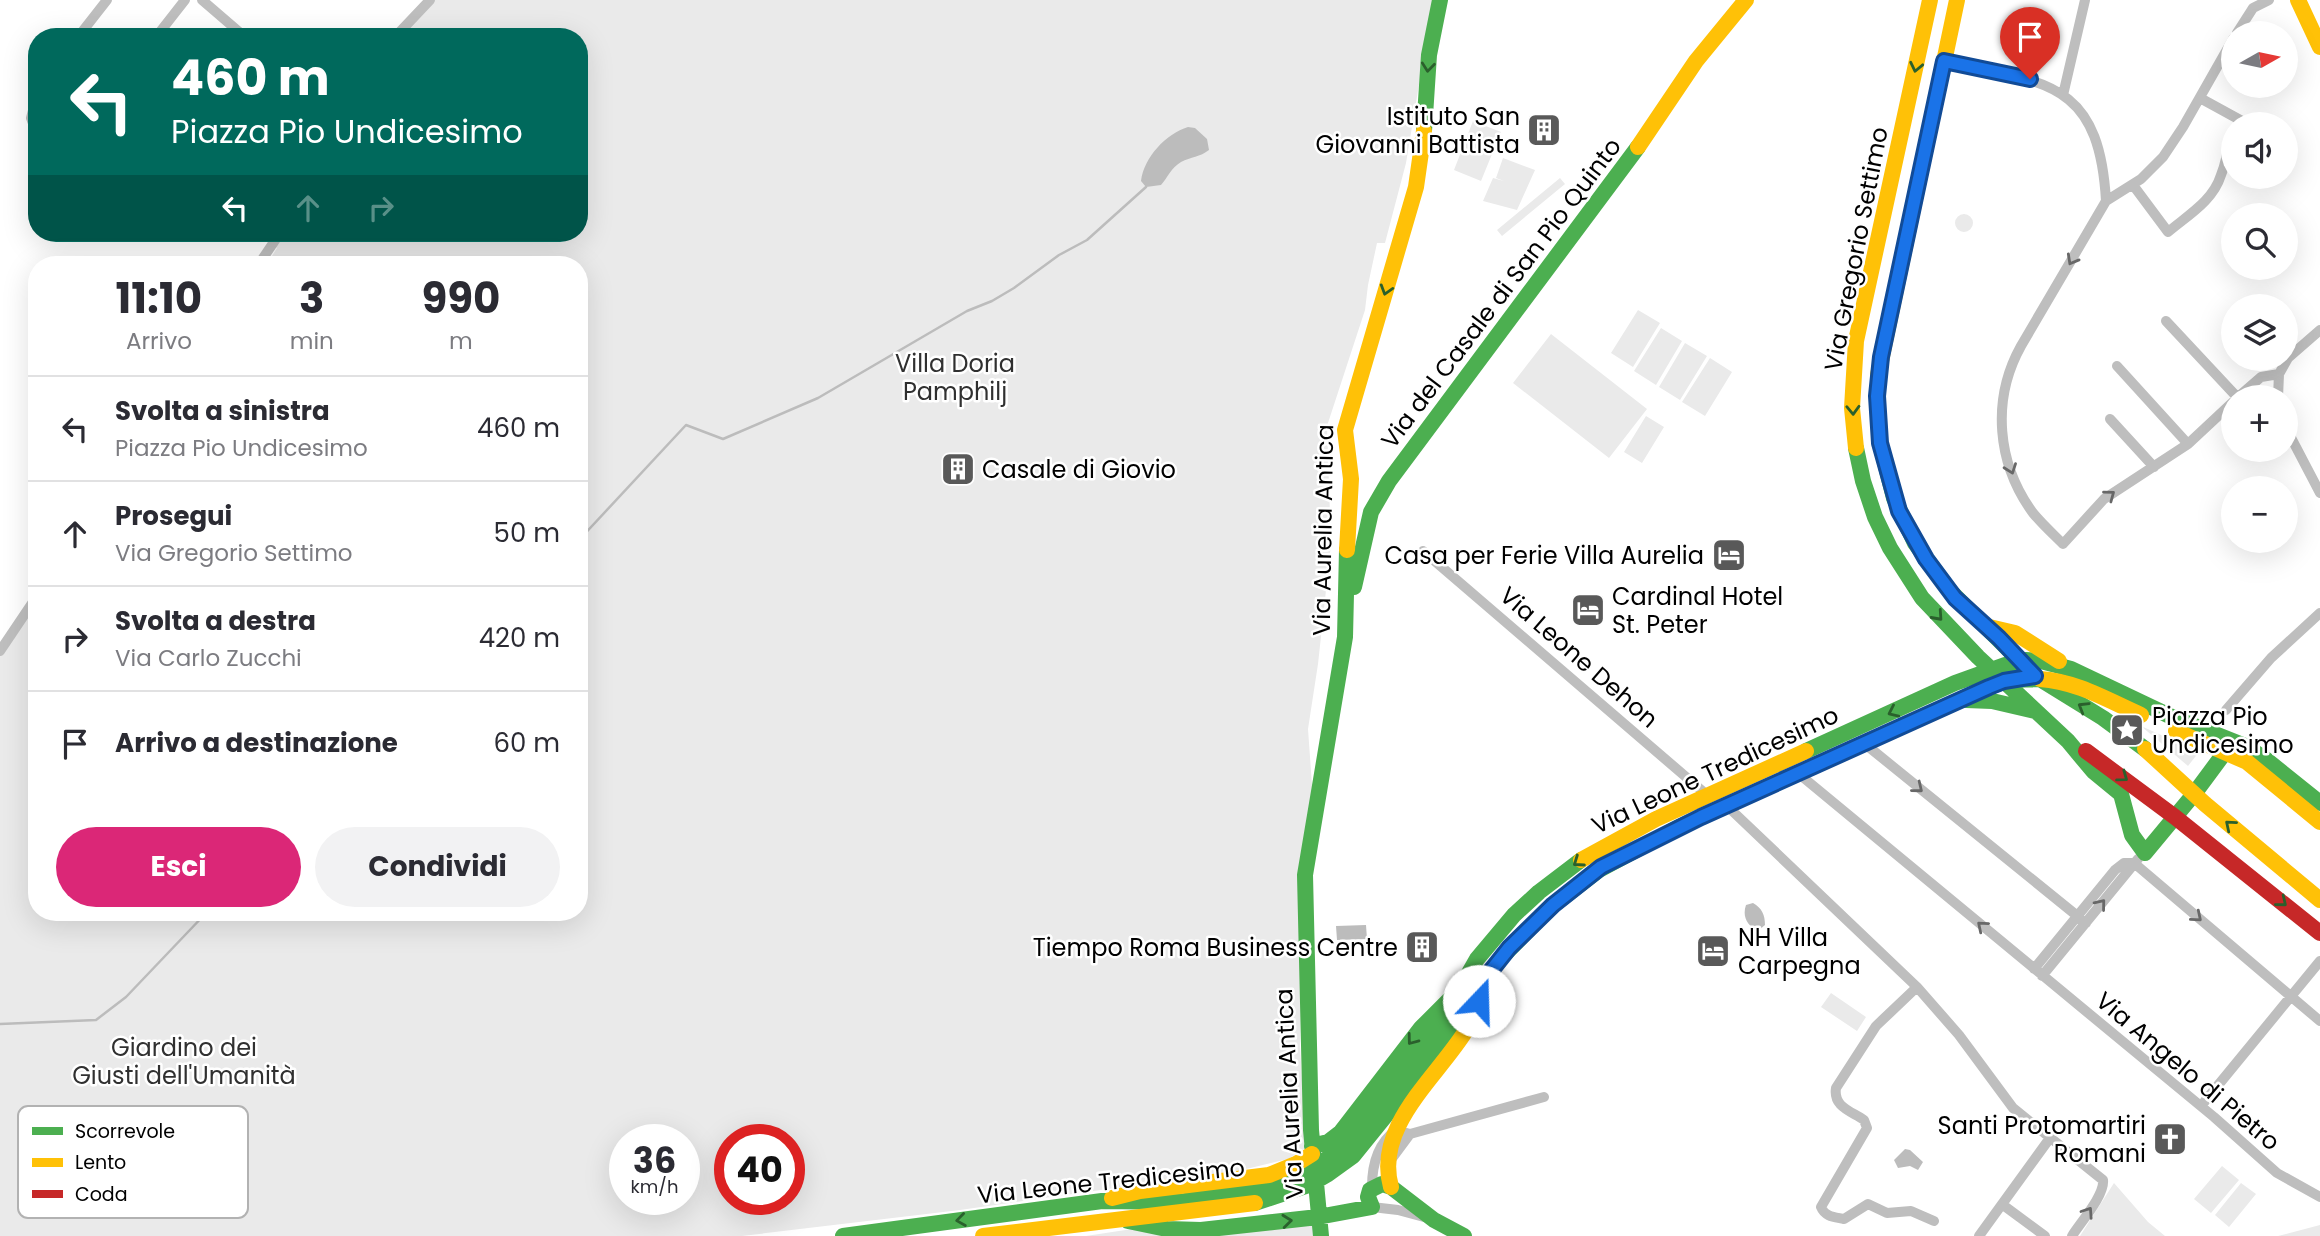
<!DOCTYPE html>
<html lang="it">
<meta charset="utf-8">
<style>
:root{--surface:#fff;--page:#f2f2f3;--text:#2b2b33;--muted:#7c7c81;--line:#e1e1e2;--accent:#db2777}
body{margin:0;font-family:Poppins,sans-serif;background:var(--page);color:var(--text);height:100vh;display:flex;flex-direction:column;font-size:26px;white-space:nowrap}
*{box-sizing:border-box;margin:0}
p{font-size:23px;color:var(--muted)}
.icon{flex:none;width:38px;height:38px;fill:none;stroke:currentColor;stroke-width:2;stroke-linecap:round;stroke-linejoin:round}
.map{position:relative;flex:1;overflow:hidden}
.drawer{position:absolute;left:28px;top:256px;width:560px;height:665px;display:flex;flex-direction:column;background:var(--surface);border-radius:28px;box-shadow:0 7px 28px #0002}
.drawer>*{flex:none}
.hud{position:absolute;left:28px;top:28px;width:560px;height:214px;border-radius:28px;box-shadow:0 7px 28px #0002;background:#00695c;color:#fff;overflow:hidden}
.needle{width:46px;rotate:81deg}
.tools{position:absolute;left:2221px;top:21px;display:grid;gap:14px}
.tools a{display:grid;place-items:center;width:77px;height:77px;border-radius:50%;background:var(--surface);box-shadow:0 7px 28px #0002;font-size:35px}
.speed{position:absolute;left:609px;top:1124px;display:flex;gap:14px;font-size:35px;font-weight:700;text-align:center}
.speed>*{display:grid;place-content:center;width:91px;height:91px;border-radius:50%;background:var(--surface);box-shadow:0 7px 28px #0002;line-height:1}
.speed small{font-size:18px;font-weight:400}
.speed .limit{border:10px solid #d22;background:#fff;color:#111}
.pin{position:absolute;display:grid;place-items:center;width:60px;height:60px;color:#fff;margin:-72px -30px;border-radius:50% 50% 50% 0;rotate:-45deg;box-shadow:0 0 7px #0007}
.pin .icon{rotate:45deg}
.me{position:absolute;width:77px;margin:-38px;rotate:21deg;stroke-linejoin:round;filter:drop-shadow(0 0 5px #0008)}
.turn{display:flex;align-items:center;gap:24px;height:147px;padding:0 28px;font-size:32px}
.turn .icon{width:91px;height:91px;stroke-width:2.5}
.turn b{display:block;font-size:49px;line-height:60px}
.lanes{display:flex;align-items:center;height:66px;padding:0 28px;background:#0003;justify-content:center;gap:35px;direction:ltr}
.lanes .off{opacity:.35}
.eta{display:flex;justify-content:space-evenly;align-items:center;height:119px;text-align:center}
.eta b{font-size:42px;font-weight:700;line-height:49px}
.button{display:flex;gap:14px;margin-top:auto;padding:14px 28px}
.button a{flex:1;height:80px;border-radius:42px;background:var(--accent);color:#fff;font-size:28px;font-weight:700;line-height:80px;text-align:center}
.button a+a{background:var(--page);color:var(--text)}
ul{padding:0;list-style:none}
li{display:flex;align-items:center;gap:21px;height:105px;padding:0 28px;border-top:2px solid var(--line)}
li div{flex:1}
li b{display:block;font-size:26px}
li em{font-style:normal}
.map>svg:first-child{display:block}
.green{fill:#eaeaea;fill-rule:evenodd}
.water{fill:#bcbcbc}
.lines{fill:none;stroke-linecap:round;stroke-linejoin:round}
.stream{stroke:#bcbcbc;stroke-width:2.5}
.street{stroke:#bebebe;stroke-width:10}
.fast{stroke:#4caf50;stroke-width:16}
.slow{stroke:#ffc107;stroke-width:16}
.jam{stroke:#c62828;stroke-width:16}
.oneway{stroke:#2a602c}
.oneway2{stroke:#686868}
.route-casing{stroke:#114b97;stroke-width:18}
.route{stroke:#1a73e8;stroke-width:12}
.labels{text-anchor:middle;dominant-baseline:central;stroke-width:5;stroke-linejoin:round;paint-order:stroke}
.poi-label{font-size:24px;fill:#000;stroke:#fff;text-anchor:end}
.street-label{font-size:24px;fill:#000;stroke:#fff}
.park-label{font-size:24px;fill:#303030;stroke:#fff}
.key{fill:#fff;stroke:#b2b2b2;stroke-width:2}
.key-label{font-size:19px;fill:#000}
</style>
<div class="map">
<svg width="2320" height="1236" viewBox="0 0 2320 1236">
<rect width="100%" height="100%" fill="#fff"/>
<path class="green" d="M433,0H1433L1406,163L1385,243H1377L1368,285L1365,310L1327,426L1331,544L1318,664L1308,729L1312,785L1301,976L1300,1046L1306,1148L1288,1159L1242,1170L960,1210L742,1236H0V656L37,602V912H579V264H267L277,248L261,233H579V37H400ZM625,1139H684V1199H625ZM730,1139H789V1199H730Z
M1473,121L1501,132L1481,181L1454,170Z
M1503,158L1535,170L1517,210L1483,201L1493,178L1504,181L1496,178Z
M1560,178L1565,184L1502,236L1497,230Z
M1955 223a9 9 0 1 1 18 0a9 9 0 1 1-18 0Z
M1638,310L1660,323L1633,367L1611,353Z
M1661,328L1682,341L1656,385L1634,371Z
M1551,334L1647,409L1609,458L1513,383Z
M1685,343L1707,356L1680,400L1659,387Z
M1710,358L1732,372L1705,416L1682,402Z
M1646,416L1664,427L1642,463L1624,452Z
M2141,726L2199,752L2188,766Z
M1831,993L1866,1017L1857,1031L1821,1007Z
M2222,1166L2239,1180L2211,1213L2194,1199Z
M2114,1183L2148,1222L2165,1236H2080Z
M2241,1183L2256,1194L2229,1227L2215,1215Z
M1313,1223L1315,1236H1213Z
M2320,1225V1236H2278Z
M1132,1229L1175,1236H1086Z"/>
<path class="water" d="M1188,127L1195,128L1207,139L1209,150C1200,157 1191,157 1181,162C1171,168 1168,177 1161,185L1146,187L1141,181C1144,157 1166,134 1188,127Z
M1753,903C1762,908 1765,915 1765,925L1759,930C1747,927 1742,916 1746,905Z
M1366,925L1367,939L1337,940L1336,926Z
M1905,1149L1910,1150L1923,1162L1918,1170L1910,1166L1898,1168L1894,1160Z"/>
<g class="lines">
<path class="stream" d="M579,540L686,425L723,439L818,398L967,311L992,301L1014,288L1059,255L1087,240L1146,187
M0,1024L96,1020L126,997L207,912"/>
<path class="street" d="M202,0L245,37
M2237,33L2253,8L2269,0
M78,37L107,0
M156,37L185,0
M395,37L430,0
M2233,39L2183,127L2163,157L2141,179L2106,201L2021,346C1991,400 1997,464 2033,513C2042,524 2053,534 2063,544L2104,499L2188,444L2233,402
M1944,61C2045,83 2099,79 2106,201
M37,95L31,118L37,134
M2063,95L2085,0
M2200,98L2242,121L2240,124
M2133,185L2168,232C2188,215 2213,201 2221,175C2227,161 2225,154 2233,138
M259,264L280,233
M2166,321L2237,397
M2117,366L2188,444
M2238,397L2261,377L2279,374L2288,358L2320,330
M2278,397L2279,374
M2110,419L2154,467
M2286,428L2320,493
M1423,551L1707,795
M0,651L37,596
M2226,710L2271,658L2320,613
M1865,744L2086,923
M1799,774L2214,1117L2277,1173L2320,1197
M1726,805L1917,987L1959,1035L2013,1108L2103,1180C2105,1195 2080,1223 2072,1236
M2134,863L2320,1021
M2034,969L2115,870L2124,863H2134
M2042,976L2138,859
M1917,987L1876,1026L1836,1088C1833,1107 1851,1111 1864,1120L1867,1128L1821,1207C1825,1217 1835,1217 1844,1219L1868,1204L1887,1213L1911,1211L1934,1221
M2201,1106L2320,961
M1410,1134L1544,1097
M1372,1187C1372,1165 1377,1144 1396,1130L1410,1134L1390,1161
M2003,1205L2045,1236
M1372,1207L1398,1210L1424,1217
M1979,1236L2050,1138"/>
<path class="fast" d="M1424,131L1429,55L1440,0
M1878,416L1880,443L1894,498L1915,543L1950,591L2035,676L2103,718L2145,749
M1856,448L1863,481L1875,517L1890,548L1922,598L1978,657L2068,741L2093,771L2121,794L2132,835L2145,853L2194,794L2231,744
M1354,587L1371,512L1389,481L1638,147
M1966,700L1992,701L2035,711
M1806,751L1955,683L2005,665L2026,660L2041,661L2071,669L2172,717L2245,746L2264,758L2320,803
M1312,1146L1328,1142L1341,1132L1421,1028L1454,995
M1255,1203L1309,1185L1328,1174L1353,1156L1404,1093L1499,960L1551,907L1599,870L1679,827L1989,687L2010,680L2040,679
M1128,1221L1167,1229L1201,1230L1318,1217L1372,1207L1368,1197L1370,1190L1382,1184L1391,1187L1434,1220L1464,1236
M843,1236L1102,1201L1180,1202L1253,1190L1298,1177L1336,1153L1365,1123L1441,1022L1477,959L1514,915L1539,892L1581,860
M1321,1236L1311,1130L1305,875L1345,637L1347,550"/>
<path class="slow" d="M2298,0L2320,47
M1638,147L1696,61L1746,0
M1878,416V375L1957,0
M1856,448L1852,408L1856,341L1930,0
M1347,550L1351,479L1345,430L1416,187L1424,131
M1985,626L2015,633L2059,661
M2040,679C2076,681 2109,701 2141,715
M2176,731L2247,762L2320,822
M2145,749L2205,804L2320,900
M1581,860L1656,819L1806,751
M1391,1187C1374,1127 1436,1078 1465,1032C1475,1016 1480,998 1485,981
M1112,1198L1140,1191L1269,1175L1296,1164L1312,1154
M983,1236L1255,1203"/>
<path class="jam" d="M2086,751L2175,817L2320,933"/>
</g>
<defs><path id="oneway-chevron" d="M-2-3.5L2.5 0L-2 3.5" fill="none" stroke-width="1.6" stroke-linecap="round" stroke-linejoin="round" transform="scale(1.75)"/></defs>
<g class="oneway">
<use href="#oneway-chevron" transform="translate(1428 67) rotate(96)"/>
<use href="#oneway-chevron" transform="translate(1916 67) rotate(102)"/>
<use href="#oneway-chevron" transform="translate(1386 290) rotate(107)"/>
<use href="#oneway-chevron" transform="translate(1853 410) rotate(88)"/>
<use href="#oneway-chevron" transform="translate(1938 616) rotate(48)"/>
<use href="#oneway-chevron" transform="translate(2083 707) rotate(-149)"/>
<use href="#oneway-chevron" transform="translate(1893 712) rotate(155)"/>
<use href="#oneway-chevron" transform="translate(2123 777) rotate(36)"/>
<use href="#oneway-chevron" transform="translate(2230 825) rotate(-140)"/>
<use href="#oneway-chevron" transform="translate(1578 862) rotate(145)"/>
<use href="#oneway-chevron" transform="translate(2282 902) rotate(39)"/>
<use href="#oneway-chevron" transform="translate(1412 1040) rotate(127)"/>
<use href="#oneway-chevron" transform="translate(961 1220) rotate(172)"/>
<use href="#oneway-chevron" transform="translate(1287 1221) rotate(-6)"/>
</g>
<g class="oneway2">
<use href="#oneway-chevron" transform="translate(2072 260) rotate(119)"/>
<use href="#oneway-chevron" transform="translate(2011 469) rotate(70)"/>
<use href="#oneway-chevron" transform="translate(2110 495) rotate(-37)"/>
<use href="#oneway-chevron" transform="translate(1918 788) rotate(39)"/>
<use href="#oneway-chevron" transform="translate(2101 904) rotate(-51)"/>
<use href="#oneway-chevron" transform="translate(2197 917) rotate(40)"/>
<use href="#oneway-chevron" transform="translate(1982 926) rotate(-140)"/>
<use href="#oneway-chevron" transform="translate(2088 1212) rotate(-56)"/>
</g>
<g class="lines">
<g class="route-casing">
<path id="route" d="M1479,1001L1486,977L1509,948L1553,905L1601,867L1701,817L1989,687L2004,681L2035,676L1999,638L1955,598L1926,559L1899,511L1880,443L1877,396L1881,357L1944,61L2030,79"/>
</g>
<use href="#route" class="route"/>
</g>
<defs>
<g id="building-square" transform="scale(1.75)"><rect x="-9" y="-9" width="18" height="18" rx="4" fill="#595959" stroke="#fff"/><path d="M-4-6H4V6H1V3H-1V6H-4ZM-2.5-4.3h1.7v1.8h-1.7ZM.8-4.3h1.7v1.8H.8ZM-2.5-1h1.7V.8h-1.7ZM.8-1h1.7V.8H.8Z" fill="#fff"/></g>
<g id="hotel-square" transform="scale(1.75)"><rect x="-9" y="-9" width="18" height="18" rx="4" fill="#595959" stroke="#fff"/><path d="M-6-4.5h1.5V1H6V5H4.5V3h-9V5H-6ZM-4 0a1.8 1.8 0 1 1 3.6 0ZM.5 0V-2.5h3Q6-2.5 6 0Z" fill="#fff"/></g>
<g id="sight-square" transform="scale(1.75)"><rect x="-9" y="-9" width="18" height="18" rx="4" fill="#595959" stroke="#fff"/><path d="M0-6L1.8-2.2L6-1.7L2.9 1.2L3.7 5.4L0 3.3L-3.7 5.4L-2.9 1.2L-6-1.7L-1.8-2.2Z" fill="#fff"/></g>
<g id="church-square" transform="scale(1.75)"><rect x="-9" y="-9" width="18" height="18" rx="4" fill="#595959" stroke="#fff"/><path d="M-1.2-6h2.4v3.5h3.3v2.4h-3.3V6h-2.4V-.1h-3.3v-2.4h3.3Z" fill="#fff"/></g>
</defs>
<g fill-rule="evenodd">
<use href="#building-square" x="1544" y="130"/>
<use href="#building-square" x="958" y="469"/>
<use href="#hotel-square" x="1729" y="555"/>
<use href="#hotel-square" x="1588" y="610"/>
<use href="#sight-square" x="2127" y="730"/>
<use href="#building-square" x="1422" y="947"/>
<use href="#hotel-square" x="1713" y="951"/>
<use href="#church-square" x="2170" y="1139"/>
</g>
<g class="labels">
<g class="poi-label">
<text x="1520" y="116">Istituto San<tspan x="1520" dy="28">Giovanni Battista</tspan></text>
<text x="982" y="469" text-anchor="start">Casale di Giovio</text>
<text x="1704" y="555">Casa per Ferie Villa Aurelia</text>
<text x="1612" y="596" text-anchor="start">Cardinal Hotel<tspan x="1612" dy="28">St. Peter</tspan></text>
<text x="2152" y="716" text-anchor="start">Piazza Pio<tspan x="2152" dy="28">Undicesimo</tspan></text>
<text x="1738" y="937" text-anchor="start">NH Villa<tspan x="1738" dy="28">Carpegna</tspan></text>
<text x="1398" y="947">Tiempo Roma Business Centre</text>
<text x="2146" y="1125">Santi Protomartiri<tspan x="2146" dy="28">Romani</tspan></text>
</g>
<g class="street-label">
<text transform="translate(1856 249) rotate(-79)">Via Gregorio Settimo</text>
<text transform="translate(1501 293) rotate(-53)">Via del Casale di San Pio Quinto</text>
<text transform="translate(1323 530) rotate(-89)">Via Aurelia Antica</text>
<text transform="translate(1579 657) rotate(41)">Via Leone Dehon</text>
<text transform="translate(1715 770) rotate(-25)">Via Leone Tredicesimo</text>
<text transform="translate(2188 1071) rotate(40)">Via Angelo di Pietro</text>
<text transform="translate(1289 1094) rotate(-93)">Via Aurelia Antica</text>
<text transform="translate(1111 1181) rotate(-6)">Via Leone Tredicesimo</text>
</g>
<g class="park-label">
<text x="955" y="363">Villa Doria<tspan x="955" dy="28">Pamphilj</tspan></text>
<text x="184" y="1047">Giardino dei<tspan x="184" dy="28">Giusti dell'Umanità</tspan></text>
</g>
</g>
<rect x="18" y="1106" width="230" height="112" rx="10" class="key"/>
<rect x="32" y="1127" width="31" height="8" fill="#4caf50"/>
<rect x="32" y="1158" width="31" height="9" fill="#ffc107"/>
<rect x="32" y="1190" width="31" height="8" fill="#c62828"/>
<g class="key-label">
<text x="75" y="1138">Scorrevole</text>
<text x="75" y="1169">Lento</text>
<text x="75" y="1201">Coda</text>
</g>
</svg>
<div class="tools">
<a><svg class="needle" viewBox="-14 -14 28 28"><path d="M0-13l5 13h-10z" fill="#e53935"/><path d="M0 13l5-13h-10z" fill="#7c7c81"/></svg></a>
<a><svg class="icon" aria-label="sound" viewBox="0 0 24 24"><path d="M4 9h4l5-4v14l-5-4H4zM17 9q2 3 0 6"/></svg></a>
<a><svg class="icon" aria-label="search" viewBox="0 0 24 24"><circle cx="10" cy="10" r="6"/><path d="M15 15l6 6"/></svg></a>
<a><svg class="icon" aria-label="layers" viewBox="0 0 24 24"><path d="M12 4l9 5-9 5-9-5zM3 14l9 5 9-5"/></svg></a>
<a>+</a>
<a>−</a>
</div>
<div class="speed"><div>36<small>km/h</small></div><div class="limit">40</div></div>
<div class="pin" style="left:2030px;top:79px;background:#d93025"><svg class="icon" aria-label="arrive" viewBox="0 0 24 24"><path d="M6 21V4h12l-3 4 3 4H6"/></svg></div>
<svg class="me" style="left:1479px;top:1001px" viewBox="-20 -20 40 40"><circle r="19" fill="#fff"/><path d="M0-13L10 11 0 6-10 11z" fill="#1a73e8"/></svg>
<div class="hud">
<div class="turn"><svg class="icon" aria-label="left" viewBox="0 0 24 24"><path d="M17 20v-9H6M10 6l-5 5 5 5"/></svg><div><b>460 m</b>Piazza Pio Undicesimo</div></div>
<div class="lanes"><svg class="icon" aria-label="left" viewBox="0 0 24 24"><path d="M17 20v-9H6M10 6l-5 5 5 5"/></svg><svg class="icon off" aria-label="ahead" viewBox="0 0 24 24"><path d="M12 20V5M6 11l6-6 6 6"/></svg><svg class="icon off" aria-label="right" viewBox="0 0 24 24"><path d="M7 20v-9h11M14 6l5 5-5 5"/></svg></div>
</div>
<section class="drawer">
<div class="eta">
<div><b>11:10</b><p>Arrivo</p></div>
<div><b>3</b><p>min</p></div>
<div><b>990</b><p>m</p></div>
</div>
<ul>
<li><svg class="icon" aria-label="left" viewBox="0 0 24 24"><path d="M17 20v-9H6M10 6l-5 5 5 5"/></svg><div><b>Svolta a sinistra</b><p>Piazza Pio Undicesimo</p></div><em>460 m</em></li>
<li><svg class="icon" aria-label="ahead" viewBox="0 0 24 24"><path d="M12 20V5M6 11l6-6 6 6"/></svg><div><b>Prosegui</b><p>Via Gregorio Settimo</p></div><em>50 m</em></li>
<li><svg class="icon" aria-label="right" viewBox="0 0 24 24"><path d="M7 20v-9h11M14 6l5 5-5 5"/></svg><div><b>Svolta a destra</b><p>Via Carlo Zucchi</p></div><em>420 m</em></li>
<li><svg class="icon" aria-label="arrive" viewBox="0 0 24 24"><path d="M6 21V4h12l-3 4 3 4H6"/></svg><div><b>Arrivo a destinazione</b></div><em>60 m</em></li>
</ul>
<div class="button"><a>Esci</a><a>Condividi</a></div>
</section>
</div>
